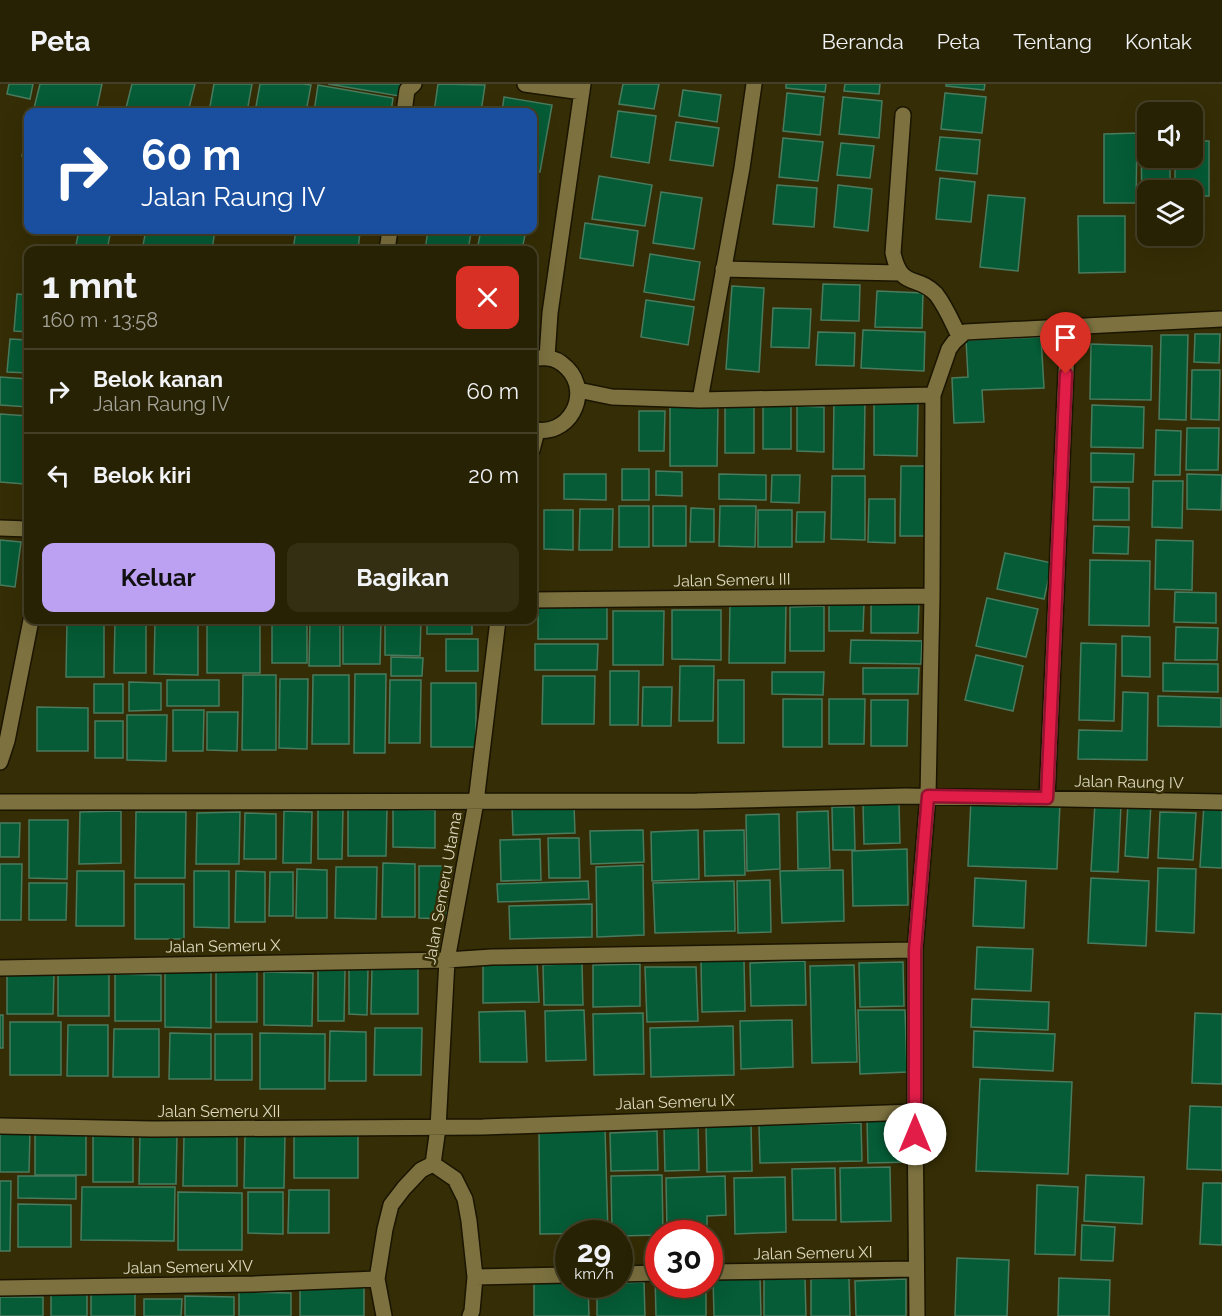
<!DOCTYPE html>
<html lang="id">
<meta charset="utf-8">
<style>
:root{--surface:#282204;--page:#342f13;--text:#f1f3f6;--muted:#a5a49a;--line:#443f26;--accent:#bca0f2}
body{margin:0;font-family:Raleway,sans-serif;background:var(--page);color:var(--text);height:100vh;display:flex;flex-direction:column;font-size:22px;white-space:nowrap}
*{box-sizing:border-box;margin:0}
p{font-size:20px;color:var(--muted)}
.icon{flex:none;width:33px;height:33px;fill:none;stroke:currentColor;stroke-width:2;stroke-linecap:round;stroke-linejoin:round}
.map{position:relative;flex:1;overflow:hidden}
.side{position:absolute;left:24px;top:162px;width:513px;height:378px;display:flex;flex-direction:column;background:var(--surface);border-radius:12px;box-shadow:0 6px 24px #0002,0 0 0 2px var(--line)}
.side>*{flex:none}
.top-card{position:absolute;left:24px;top:24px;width:513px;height:126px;border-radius:12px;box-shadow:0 6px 24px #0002,0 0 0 2px var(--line);background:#1a4fa0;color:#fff;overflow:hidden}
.buttons{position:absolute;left:1137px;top:18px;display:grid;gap:12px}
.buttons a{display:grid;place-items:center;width:66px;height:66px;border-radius:12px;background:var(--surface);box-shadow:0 6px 24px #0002,0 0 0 2px var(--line);font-size:30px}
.speed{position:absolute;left:555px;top:1136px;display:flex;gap:12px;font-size:30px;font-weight:700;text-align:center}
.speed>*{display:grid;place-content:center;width:78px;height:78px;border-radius:50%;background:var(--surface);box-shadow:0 6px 24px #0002,0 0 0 2px var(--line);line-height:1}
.speed small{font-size:15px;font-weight:400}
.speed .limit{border:9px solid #d22;background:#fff;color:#111}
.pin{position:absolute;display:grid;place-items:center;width:51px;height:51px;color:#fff;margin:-62px -26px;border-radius:50% 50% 50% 0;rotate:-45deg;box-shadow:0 0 6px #0007}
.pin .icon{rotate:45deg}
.me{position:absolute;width:66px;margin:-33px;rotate:0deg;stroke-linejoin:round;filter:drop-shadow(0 0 4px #0008)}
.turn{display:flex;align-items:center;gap:21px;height:126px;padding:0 18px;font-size:27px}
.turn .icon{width:78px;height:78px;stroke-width:2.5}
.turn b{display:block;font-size:42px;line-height:51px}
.round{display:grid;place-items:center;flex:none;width:63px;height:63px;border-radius:12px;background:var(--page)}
.headline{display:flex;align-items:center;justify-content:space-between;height:102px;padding:0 18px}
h1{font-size:36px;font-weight:700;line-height:45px}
.action{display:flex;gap:12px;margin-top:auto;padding:12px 18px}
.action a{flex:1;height:69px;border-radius:12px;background:var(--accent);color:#111;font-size:24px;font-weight:700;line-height:69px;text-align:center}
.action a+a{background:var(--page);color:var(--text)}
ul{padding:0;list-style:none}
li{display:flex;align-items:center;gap:18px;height:84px;padding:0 18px;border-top:2px solid var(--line)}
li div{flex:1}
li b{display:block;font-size:22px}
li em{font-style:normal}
header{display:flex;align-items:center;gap:36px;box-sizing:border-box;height:84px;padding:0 30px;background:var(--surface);border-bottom:2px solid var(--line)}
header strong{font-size:28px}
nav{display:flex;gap:33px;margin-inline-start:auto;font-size:21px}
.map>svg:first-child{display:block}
.building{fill:#055c36;stroke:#4a7b5e;stroke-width:1.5}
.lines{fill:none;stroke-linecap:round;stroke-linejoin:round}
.minor-casing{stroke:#1b1500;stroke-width:18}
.minor{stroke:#7c713f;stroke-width:15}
.route-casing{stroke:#92132f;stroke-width:15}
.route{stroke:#e11d48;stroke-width:10}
.labels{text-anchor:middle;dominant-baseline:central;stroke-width:5;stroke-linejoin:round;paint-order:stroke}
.street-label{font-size:16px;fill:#dfdac0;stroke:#352d05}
</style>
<header>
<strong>Peta</strong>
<nav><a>Beranda</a><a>Peta</a><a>Tentang</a><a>Kontak</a></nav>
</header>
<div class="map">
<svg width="1222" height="1232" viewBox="0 0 1222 1232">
<rect width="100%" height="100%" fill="#352d05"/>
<path class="building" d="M9,0H33L30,15L7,10Z
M40,0H102L96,28H33Z
M132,0H195L188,28H125Z
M214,0H252L247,28H209Z
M260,0H303L311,1L306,28H255Z
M328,0H401L399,12Z
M438,0L485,1L481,28H434Z
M623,0H659L654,25L619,20Z
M786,0H826L825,8L786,4Z
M845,0H880L879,10L844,7Z
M946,0H985L984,6L946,2Z
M318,1L393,14L391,28H314Z
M683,6L721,11L717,38L679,32Z
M787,9L824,13L820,51L783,47Z
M945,9L986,13L982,49L941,45Z
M504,13L552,21L540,88L532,87V28H502Z
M843,13L882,17L879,54L839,50Z
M618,27L656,32L649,79L611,73Z
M676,38L719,44L713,82L670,76Z
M28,44V74L22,72Z
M1137,49L1136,119H1104V50Z
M940,53L980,56L977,90L936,86Z
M783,54L823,58L818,97L779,93Z
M1192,57H1209V112H1192V106H1175V74H1192Z
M841,59L874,62L870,94L837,91Z
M1141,60H1148V74H1170V106H1148V118H1142Z
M599,92L652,101L645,142L592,135Z
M940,94L975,98L971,138L936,135Z
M777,101L817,104L814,143L773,140Z
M838,101L872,105L868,147L834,143Z
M661,108L702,114L694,165L653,159Z
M988,111L1025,114L1018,187L980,183Z
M1078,132H1125V188L1079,189Z
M585,139L638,147L633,182L580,174Z
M79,146H111L107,166H75Z
M146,146H215L212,166H142Z
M296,146H336L360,148L358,166H293Z
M428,146H448L471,149L468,166H425Z
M481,146H526L522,166H477Z
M650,170L700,178L694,216L644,208Z
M823,200L860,201L859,237L821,236Z
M732,202L764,204L759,288L726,285Z
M877,207L923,209L922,244L875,243Z
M17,210L28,211V248L14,247Z
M646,216L694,223L688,261L641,253Z
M773,224L811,225L809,264L771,263Z
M863,246L925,248L924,287L861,284Z
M818,248L855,249L854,282L816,281Z
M1195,250H1220L1219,279L1194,278Z
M1161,251H1188L1186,336L1159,335Z
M1041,253L1044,304L982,306L984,338L954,339L952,294L968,293L966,256Z
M10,255L28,256V289L7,288Z
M1091,260L1152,262L1151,316L1090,315Z
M1192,286H1220L1219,336L1191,335Z
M0,293L28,295V323L0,321Z
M834,317L865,318L864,385H833Z
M874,319H918L917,372L874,371Z
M725,321H754V369H725Z
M1092,321L1144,323L1143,364L1091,363Z
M670,322H718L717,382H670Z
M763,322H791V365H763Z
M797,322L824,323V368L797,367Z
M639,327H665L664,367H639Z
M0,330L28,332L24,400L0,398Z
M1187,344H1219L1218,386H1186Z
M1156,346L1181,347L1180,391H1155Z
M1091,369L1134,370L1133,398H1091Z
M901,382H929V452H900Z
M622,385H649V416H622Z
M656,387L682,388V412L656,411Z
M564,390H606V416L564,415Z
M719,390L766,391V416L719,415Z
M1187,390L1222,391L1221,426L1187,425Z
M772,391H800L799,419L771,418Z
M832,392H865V456L831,455Z
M1153,397H1183L1182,444L1152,443Z
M1094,403L1129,404V436H1093Z
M869,415H895V459L868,458Z
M619,422H649V463H619Z
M653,422H686V462H653Z
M720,422H756L755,463L719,462Z
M691,424L714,425V458H690Z
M580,425H613L612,466H579Z
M544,426H573V466L544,465Z
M758,426H792V463H758Z
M797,428H825L824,458H796Z
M1094,442L1129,443L1128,470L1093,469Z
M0,456L21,458L15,503L0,501Z
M1156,456L1193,457L1192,506L1155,505Z
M1005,469L1052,479L1044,515L997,505Z
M1090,476L1150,477L1149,542L1089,541Z
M1175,508L1216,509V539L1174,538Z
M987,514L1038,525L1026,573L976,562Z
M730,519H786L785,579H729Z
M871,519H919L918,549H871Z
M829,520H864L863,547H829Z
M538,522L607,523V555H538Z
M824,522V567H790V523Z
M672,526H721V576L672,575Z
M613,527H664L663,581H613Z
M67,536H104V593H66Z
M115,536H146V589H114Z
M155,536H198V591L154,590Z
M207,536H260V589H207Z
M272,536H307V579H272Z
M310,536H340V582H309Z
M343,536H381L380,580H343Z
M385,536H421L420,572L385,571Z
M427,536H472V550H427Z
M1176,543L1218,544L1217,576H1175Z
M1122,552L1150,553V593L1122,592Z
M446,555H478V587H446Z
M851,556L922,557L921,580L850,579Z
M1081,559L1116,560L1114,637L1079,636Z
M535,560H598L597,586H535Z
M976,571L1023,582L1013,627L965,616Z
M391,573L423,574L422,592H391Z
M1163,579L1218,580V608L1163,607Z
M680,582H714L713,637H679Z
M863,584H919L918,610H863Z
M610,587H639L638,641H610Z
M772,588H824L823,611L772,610Z
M355,590H386L385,669H354Z
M243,591H276V666H242Z
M313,591H349V660H312Z
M543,592H595L594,640H542Z
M280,595H308L307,665L279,664Z
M167,596H219V622H167Z
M390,596H421L420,659H389Z
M718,596H744V659H718Z
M129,598L161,599V626L129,627Z
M431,599H476V663H431Z
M94,600H123V629H94Z
M643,603H672L671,642H642Z
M1123,608L1148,609L1147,676L1078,675L1079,646L1122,647Z
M1158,612L1221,614V643L1158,642Z
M783,615H822V663H783Z
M829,615H865L864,660H829Z
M871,616H908L907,662H871Z
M37,623L88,624V667H37Z
M173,626H204L203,667H173Z
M207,628H238L237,667L207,666Z
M127,631H167L166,677L127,676Z
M95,637H123V674H95Z
M971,715L1060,719L1057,785L968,782Z
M899,719L900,759L864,760L863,720Z
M1095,719L1121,720L1118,788L1091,787Z
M1128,719H1151L1148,774L1125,772Z
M1204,720L1222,721V784L1200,783Z
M574,721L575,749L513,751L512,722Z
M318,723H343L342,775H318Z
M832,723H854L855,766H833Z
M348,724H387L386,772H348Z
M393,725L435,726V764L393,763Z
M121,727V779L79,780L80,728Z
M284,727L312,728L311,779H283Z
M828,727L830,784L798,785L797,728Z
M136,728H186L185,794H135Z
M240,728L239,780H196L197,729Z
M1160,728L1196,729L1193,776L1158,774Z
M245,729L276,730V775H244Z
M779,730L780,785L747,787L746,731Z
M29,736H68L67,795L29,794Z
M0,739H20L19,773H0Z
M643,746L644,778L591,780L590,747Z
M698,746L699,795L652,797L651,748Z
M744,746L745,791L705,792L704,747Z
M548,754H579L580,794H549Z
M540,755L541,796L501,797L500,756Z
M907,765L908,821L853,822L852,767Z
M383,779L415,780V833H382Z
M0,780H22L21,836H0Z
M643,781L644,851L597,853L596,783Z
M419,782H447V835L419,834Z
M336,783H377L376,835L335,834Z
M1158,784L1196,785L1194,849L1156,847Z
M297,785L327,786V834H296Z
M843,786L844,837L782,839L780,787Z
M77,787H124V842H76Z
M194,787H229V844L194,843Z
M236,787L265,788V838H235Z
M270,788H293V832H269Z
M975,794L1026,797L1024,844L973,842Z
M1091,794L1149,797L1146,862L1088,859Z
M770,796L771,848L738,849L737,797Z
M588,797L589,815L498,818L497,800Z
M734,797L735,847L655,849L653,799Z
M29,799H67L66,836H29Z
M135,800H184V855H135Z
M592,820V853L510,855L509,822Z
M977,863L1033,865L1031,907L975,905Z
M744,876L745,927L702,928L701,877Z
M537,877L539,918L483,919V879Z
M805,877L806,921L751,922L750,879Z
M903,878L904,922L860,923L859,879Z
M582,879L583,921H544L543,881Z
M640,880V922L593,923V881Z
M854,881L857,978L812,979L810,882Z
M418,882V930H371L372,883Z
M645,883H696L698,937L647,938Z
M349,885H368L367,931L349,930Z
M216,886L257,887V938H216Z
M318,886H345L344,937H318Z
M165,887H211V944L165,943Z
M264,888L313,889L312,942L264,941Z
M7,889H54L53,930H7Z
M58,889H109V932H58Z
M115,890L161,891V937H115Z
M972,915L1049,918L1048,946L971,943Z
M584,926L586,976L546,977L545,927Z
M858,926H905L907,988L860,990Z
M525,927L527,978H480L479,928Z
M643,929L644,990L594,991L593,930Z
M1195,929L1222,930V1000L1192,999Z
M0,931H3V964H0Z
M792,936L793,983L741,985L740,937Z
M10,938H61V991H10Z
M68,941H108V992H67Z
M733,942L734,991L651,993L650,944Z
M375,944H422L421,991H374Z
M114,945H159V993H113Z
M330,947L366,948V997H329Z
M974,947L1055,950L1053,987L973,983Z
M170,949L211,950V995H169Z
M260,949L325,950V1005H260Z
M215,950H252V996H215Z
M980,995L1072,998L1068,1090L976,1087Z
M1190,1022L1222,1023V1086L1187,1085Z
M910,1034L911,1078L868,1079L867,1035Z
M751,1039L752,1087L707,1088L706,1040Z
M861,1039L862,1077L760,1079L759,1041Z
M698,1041L699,1086L665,1087L664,1042Z
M605,1045L608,1149L540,1150L539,1047Z
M0,1047H30L29,1088H0Z
M657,1047L658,1086L611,1087L610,1049Z
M35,1049H86V1091H35Z
M245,1049L285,1050L284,1104H244Z
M93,1051H133V1098H93Z
M140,1051L177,1052L176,1100H139Z
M184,1051L237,1052V1102H183Z
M294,1051H358V1094H294Z
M890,1083L891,1137L841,1138L840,1084Z
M835,1084L836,1136H793L792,1085Z
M662,1091L663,1149H658V1151L620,1152V1149H612L611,1092Z
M1086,1091L1144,1093L1142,1140L1084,1137Z
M18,1092H76V1115L18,1114Z
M725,1092L726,1131L707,1132V1147H667L666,1094Z
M785,1093L786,1148L735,1150L734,1094Z
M0,1097H11L10,1167H0Z
M1203,1099H1222V1161L1200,1160Z
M1037,1101L1078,1103L1075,1171L1035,1170Z
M82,1103H175L174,1157L81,1156Z
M289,1106H329V1149H288Z
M178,1108L242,1109V1166H178Z
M248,1108H283V1150L248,1149Z
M18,1120L71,1121V1163H18Z
M1082,1141L1115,1143L1113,1177L1081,1176Z
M957,1174L1009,1176L1007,1232H955Z
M655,1191H658V1200H706V1232H656Z
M760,1192L761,1232H714L713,1193Z
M849,1194L850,1232H811V1195Z
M1059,1194L1110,1196L1109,1232H1058Z
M764,1195H805L806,1232H764Z
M906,1195V1232H856L855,1197Z
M568,1198V1200H588L589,1232H534V1199Z
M644,1198L645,1232H597V1200Z
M300,1203H364V1232H300Z
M51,1207H87V1232H51Z
M91,1208H135V1232H91Z
M239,1208L291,1209V1232H239Z
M185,1212L234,1213V1232H185Z
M0,1213H43V1232H0Z
M144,1215H182L181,1232H144Z"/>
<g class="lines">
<g class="minor-casing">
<path id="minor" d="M525,0L582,8
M404,28L407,6L414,0
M903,31L893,169C901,206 917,190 936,210C946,223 952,238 959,252
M387,166L390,146
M723,185L900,189
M547,273L550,229L583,0
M532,275C537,274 542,273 547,274C554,274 562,279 567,284C593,310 568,355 532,345
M578,306L612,313L700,316L933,311
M700,316L742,84L754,0
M532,366L537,347
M0,444L28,445
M532,516L932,512
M0,678L7,657L31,536
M1047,714L1068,243
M0,718L697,717L906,712L1222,718
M0,884L447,876L492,873L915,866
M0,1042L152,1045L483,1043L915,1028
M433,1080L438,1044L447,876L476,718L498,536
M433,1080L455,1095L465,1115L469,1137L475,1193L472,1227L470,1232
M710,1188L916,1185
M620,1190L658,1189
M475,1193L568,1191
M0,1204L254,1200L377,1195
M384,1232L377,1195L385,1145L391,1121L404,1104L421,1086L433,1080
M917,1232L915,1028V866L928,712L932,512L933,311L949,265L954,258L965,248L1222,235"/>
</g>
<use href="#minor" class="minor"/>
</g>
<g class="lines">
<g class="route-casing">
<path id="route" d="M915,1050V866L928,712L1047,714L1066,290"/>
</g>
<use href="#route" class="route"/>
</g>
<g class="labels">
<g class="street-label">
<text transform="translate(732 496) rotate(-1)">Jalan Semeru III</text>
<text transform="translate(1129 698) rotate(1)">Jalan Raung IV</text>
<text transform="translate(443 804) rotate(-80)">Jalan Semeru Utama</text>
<text transform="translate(223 862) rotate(-1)">Jalan Semeru X</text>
<text transform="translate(675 1018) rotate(-2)">Jalan Semeru IX</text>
<text x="219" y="1027">Jalan Semeru XII</text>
<text transform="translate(813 1169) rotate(-1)">Jalan Semeru XI</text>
<text transform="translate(188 1183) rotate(-1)">Jalan Semeru XIV</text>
</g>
</g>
</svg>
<div class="buttons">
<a><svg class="icon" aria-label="sound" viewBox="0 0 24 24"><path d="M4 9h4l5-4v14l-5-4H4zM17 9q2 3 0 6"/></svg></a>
<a><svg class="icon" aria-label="layers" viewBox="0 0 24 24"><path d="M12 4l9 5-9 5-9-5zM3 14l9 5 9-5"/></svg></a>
</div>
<div class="speed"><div>29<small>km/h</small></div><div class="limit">30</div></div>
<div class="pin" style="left:1066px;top:290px;background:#d93025"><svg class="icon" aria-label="arrive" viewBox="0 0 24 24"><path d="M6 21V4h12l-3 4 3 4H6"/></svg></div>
<svg class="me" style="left:915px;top:1050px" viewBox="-20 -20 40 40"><circle r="19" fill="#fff"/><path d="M0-13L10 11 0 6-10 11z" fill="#e11d48"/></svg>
<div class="top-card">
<div class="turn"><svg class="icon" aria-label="right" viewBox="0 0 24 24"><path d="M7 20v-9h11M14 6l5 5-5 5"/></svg><div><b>60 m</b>Jalan Raung IV</div></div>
</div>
<section class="side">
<div class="headline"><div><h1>1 mnt</h1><p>160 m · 13:58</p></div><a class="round" style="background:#d93025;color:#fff"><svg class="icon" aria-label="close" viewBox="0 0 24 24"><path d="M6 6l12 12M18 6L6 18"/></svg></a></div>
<ul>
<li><svg class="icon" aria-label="right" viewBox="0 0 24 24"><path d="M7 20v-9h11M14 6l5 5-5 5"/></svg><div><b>Belok kanan</b><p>Jalan Raung IV</p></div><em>60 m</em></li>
<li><svg class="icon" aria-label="left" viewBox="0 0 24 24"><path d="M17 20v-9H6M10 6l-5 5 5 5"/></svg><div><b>Belok kiri</b></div><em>20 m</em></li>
</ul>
<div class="action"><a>Keluar</a><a>Bagikan</a></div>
</section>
</div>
